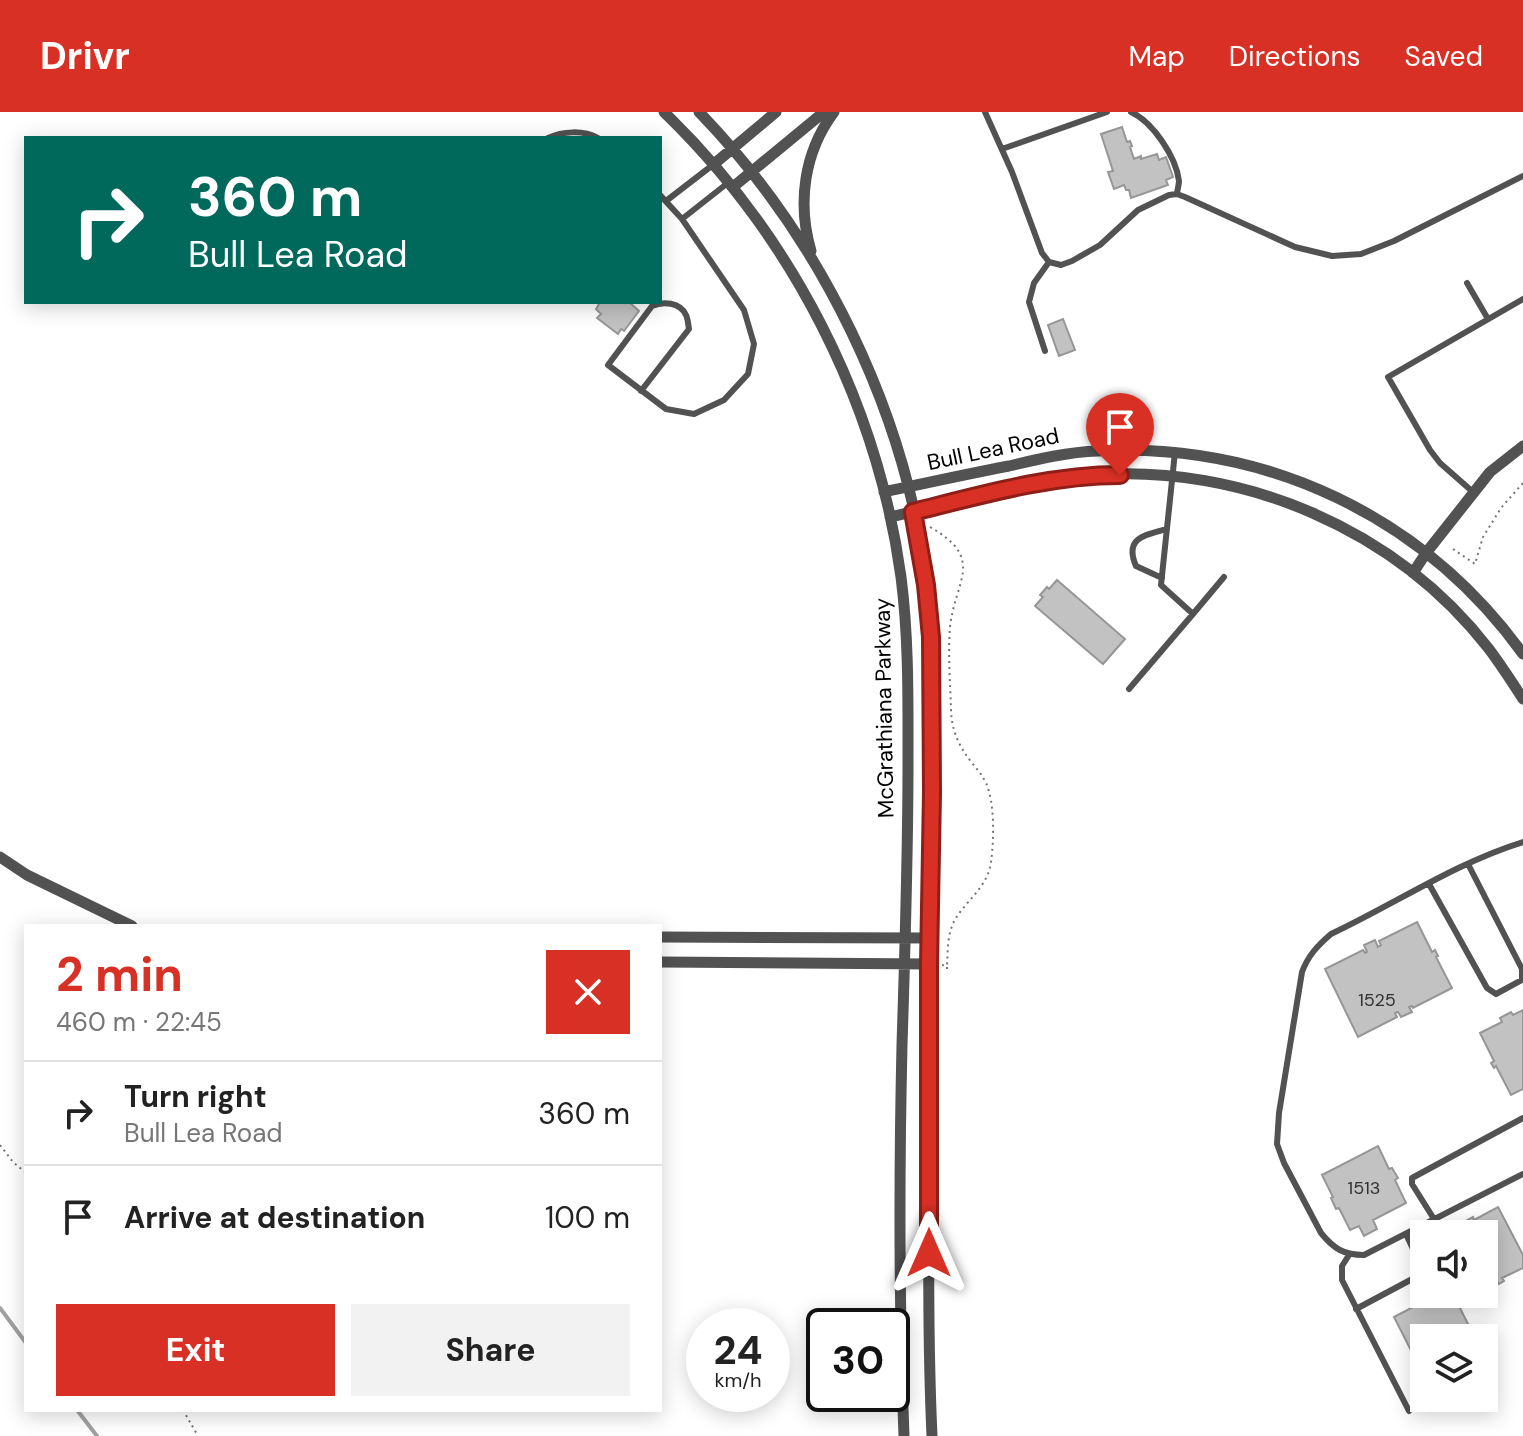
<!DOCTYPE html>
<meta charset="utf-8">
<style>
:root{--surface:#fff;--page:#f2f2f2;--text:#222;--muted:#767676;--line:#e0e0e0;--accent:#d93025}
body{margin:0;font-family:"DM Sans",sans-serif;background:var(--page);color:var(--text);height:100vh;display:flex;flex-direction:column;font-size:30px;white-space:nowrap}
*{box-sizing:border-box;margin:0}
p{font-size:26px;color:var(--muted)}
.icon{flex:none;width:44px;height:44px;fill:none;stroke:currentColor;stroke-width:2;stroke-linecap:round;stroke-linejoin:round}
.map{position:relative;flex:1;overflow:hidden}
.panel{position:absolute;left:24px;top:812px;width:638px;height:488px;display:flex;flex-direction:column;background:var(--surface);border-radius:0px;box-shadow:0 4px 20px #0003}
.panel>*{flex:none}
.hud{position:absolute;left:24px;top:24px;width:638px;height:168px;border-radius:0px;box-shadow:0 4px 20px #0003;background:#00695c;color:#fff;overflow:hidden}
.fabs{position:absolute;left:1410px;top:1108px;display:grid;gap:16px}
.fabs a{display:grid;place-items:center;width:88px;height:88px;border-radius:0px;background:var(--surface);box-shadow:0 4px 20px #0003;font-size:40px}
.speed{position:absolute;left:686px;top:1196px;display:flex;gap:16px;font-size:40px;font-weight:700;text-align:center}
.speed>*{display:grid;place-content:center;width:104px;height:104px;border-radius:50%;background:var(--surface);box-shadow:0 4px 20px #0003;line-height:1}
.speed small{font-size:20px;font-weight:400}
.speed .limit{border:4px solid #111;border-radius:12px;background:#fff;color:#111}
.pin{position:absolute;display:grid;place-items:center;width:68px;height:68px;color:#fff;margin:-82px -34px;border-radius:50% 50% 50% 0;rotate:-45deg;box-shadow:0 0 8px #0007}
.pin .icon{rotate:45deg}
.me{position:absolute;width:88px;margin:-44px;rotate:0deg;stroke-linejoin:round;filter:drop-shadow(0 0 6px #0008)}
.turn{display:flex;align-items:center;gap:28px;height:168px;padding:0 32px;font-size:36px}
.turn .icon{width:104px;height:104px;stroke-width:2.5}
.turn b{display:block;font-size:56px;line-height:68px}
.round{display:grid;place-items:center;flex:none;width:84px;height:84px;border-radius:0px;background:var(--page)}
.overview{display:flex;align-items:center;justify-content:space-between;height:136px;padding:0 32px}
h1{font-size:48px;font-weight:700;line-height:60px;color:var(--accent)}
.primary-button{display:flex;gap:16px;margin-top:auto;padding:16px 32px}
.primary-button a{flex:1;height:92px;border-radius:0px;background:var(--accent);color:#fff;font-size:32px;font-weight:700;line-height:92px;text-align:center}
.primary-button a+a{background:var(--page);color:var(--text)}
ul{padding:0;list-style:none}
li{display:flex;align-items:center;gap:24px;height:104px;padding:0 32px;border-top:2px solid var(--line)}
li div{flex:1}
li b{display:block;font-size:30px}
li em{font-style:normal}
header{display:flex;align-items:center;gap:48px;box-sizing:border-box;height:112px;padding:0 40px;background:var(--accent);color:#fff}
header strong{font-size:38px}
nav{display:flex;gap:44px;margin-inline-start:auto;font-size:28px}
.map>svg:first-child{display:block}
.lines{fill:none;stroke-linecap:round;stroke-linejoin:round}
.stream{stroke:#a0a0a0;stroke-width:4}
.building{fill:#c2c2c2;stroke:#969696;stroke-width:2}
.path{stroke:#747474;stroke-width:2;stroke-dasharray:2 4;stroke-linecap:butt}
.lane{stroke:#525252;stroke-width:6}
.street{stroke:#525252;stroke-width:11}
.route-casing{stroke:#8d1f18;stroke-width:20}
.route{stroke:#d93025;stroke-width:14}
.labels{text-anchor:middle;dominant-baseline:central;stroke-width:6;stroke-linejoin:round;paint-order:stroke}
.number-label{font-size:18px;fill:#303030}
.street-label{font-size:22px;fill:#000;stroke:#fff}
</style>
<header>
<strong>Drivr</strong>
<nav><a>Map</a><a>Directions</a><a>Saved</a></nav>
</header>
<div class="map">
<svg width="1523" height="1324" viewBox="0 0 1523 1324">
<rect width="100%" height="100%" fill="#fff"/>
<g class="lines">
<path class="stream" d="M0,1196L26,1231
M77,1298L97,1324"/>
</g>
<path class="building" d="M1122,15L1127,30L1130,29L1132,34L1130,35L1134,47L1141,44V47L1157,42L1159,48L1166,45L1173,65L1166,68L1168,73L1131,86L1129,78H1126L1124,73L1114,77L1108,60L1113,59L1101,22Z
M597,190H629L639,199L624,219L621,217L618,222L597,206L601,202L596,197L599,192Z
M1063,207L1075,238L1059,244L1048,213Z
M1057,468L1125,527L1103,552L1035,494L1043,485L1040,483L1047,475L1049,477Z
M1417,810L1432,840L1435,838L1438,844L1436,845L1452,876L1413,896L1412,894L1409,895L1412,900L1401,905L1398,900L1395,901L1397,905L1358,925L1325,857L1363,838L1365,841L1367,840L1364,833L1375,828L1378,835L1381,833L1379,829Z
M1523,898V977L1511,983L1496,954L1494,956L1491,951L1494,949L1480,921L1502,910L1500,906L1511,900L1513,903Z
M1378,1034L1389,1057L1392,1056L1398,1066L1395,1068L1406,1091L1373,1108L1377,1117L1364,1124L1359,1114L1350,1118L1339,1096L1336,1097L1331,1086L1333,1085L1322,1063Z
M1498,1095L1523,1143V1156L1502,1166L1504,1169L1499,1172L1497,1169L1484,1176V1122H1445L1465,1111L1464,1110L1473,1105L1474,1108Z
M1440,1182H1453L1475,1226H1424V1264L1394,1205L1417,1193L1416,1191L1426,1185L1427,1188Z
M1484,1243L1493,1261L1484,1266Z"/>
<g class="lines">
<path class="path" d="M930,415C986,447 955,468 950,515C948,538 950,571 951,595C951,617 958,633 972,651C977,657 982,663 986,671C995,691 994,728 991,750C988,774 968,787 956,806C947,820 948,838 947,854
M1453,437L1475,452L1483,425L1501,396L1523,371
M942,853L947,854V860
M0,1033L13,1050L26,1061
M183,1298L198,1324"/>
<path class="lane" d="M985,0L1012,60L1042,141L1049,150L1061,153L1072,149L1100,133L1138,98L1169,83L1177,82L1185,85L1295,135L1332,144L1361,142L1394,129L1523,64
M1131,0C1153,10 1176,45 1179,69C1179,72 1177,80 1177,82
M548,26C562,19 584,18 598,26
M1002,37L1107,0
M666,89L714,52
M682,107L729,70
M1467,171L1488,207
M1045,239L1029,190L1034,171L1049,150
M641,279L689,217C688,212 688,207 686,203C680,190 663,189 652,194L608,253L666,297L694,302L724,288L748,262L754,232L744,198L682,107L660,83
M1473,380L1440,351L1430,338L1388,265L1523,187
M1162,466L1136,454C1124,426 1144,423 1167,417
M1193,502L1224,465
M1129,577L1193,502L1161,473L1175,340
M1523,730C1455,751 1395,792 1331,822C1317,834 1308,844 1302,860L1279,1001L1277,1032L1284,1051L1321,1121C1334,1137 1344,1143 1364,1143L1523,1062
M1429,772L1487,876L1496,882L1522,868V857L1468,752
M1434,1107L1412,1072V1066L1523,1006
M1349,1143L1342,1154V1168L1409,1299
M1356,1197L1416,1165L1420,1160L1421,1154L1406,1122"/>
<path class="street" d="M664,0C791,123 877,289 901,465C909,527 908,590 908,653C908,746 905,839 902,933C899,1063 899,1194 904,1324
M699,0C821,126 907,301 927,475C932,519 931,563 932,607C933,689 930,770 929,851C928,897 930,944 930,990C929,1101 927,1213 932,1324
M714,52L776,0
M733,75L824,0
M811,139C797,91 804,40 834,0
M884,380C926,371 967,362 1009,354C1038,347 1068,340 1098,339C1268,330 1424,405 1523,542
M890,405C957,390 1025,368 1093,363C1243,352 1396,417 1489,537C1501,553 1512,570 1523,587
M1413,461L1426,441L1490,360L1523,334
M0,745L27,763L132,814
M660,825L930,826
M660,850L929,852"/>
</g>
<g class="lines">
<g class="route-casing">
<path id="route" d="M929,1141V852L932,680L931,525L926,473L913,400C981,383 1050,363 1120,363"/>
</g>
<use href="#route" class="route"/>
</g>
<g class="labels">
<g class="number-label">
<text x="1377" y="888">1525</text>
<text x="1364" y="1076">1513</text>
</g>
<g class="street-label">
<text transform="translate(993 337) rotate(-12)">Bull Lea Road</text>
<text transform="translate(884 596) rotate(-91)">McGrathiana Parkway</text>
</g>
</g>
</svg>
<div class="fabs">
<a><svg class="icon" aria-label="sound" viewBox="0 0 24 24"><path d="M4 9h4l5-4v14l-5-4H4zM17 9q2 3 0 6"/></svg></a>
<a><svg class="icon" aria-label="layers" viewBox="0 0 24 24"><path d="M12 4l9 5-9 5-9-5zM3 14l9 5 9-5"/></svg></a>
</div>
<div class="speed"><div>24<small>km/h</small></div><div class="limit">30</div></div>
<div class="pin" style="left:1120px;top:363px;background:#d93025"><svg class="icon" aria-label="arrive" viewBox="0 0 24 24"><path d="M6 21V4h12l-3 4 3 4H6"/></svg></div>
<svg class="me" style="left:929px;top:1141px" viewBox="-20 -20 40 40"><path d="M0-17L14 15 0 8-14 15z" fill="#d93025" stroke="#fff" stroke-width="4"/></svg>
<div class="hud">
<div class="turn"><svg class="icon" aria-label="right" viewBox="0 0 24 24"><path d="M7 20v-9h11M14 6l5 5-5 5"/></svg><div><b>360 m</b>Bull Lea Road</div></div>
</div>
<section class="panel">
<div class="overview"><div><h1>2 min</h1><p>460 m · 22:45</p></div><a class="round" style="background:#d93025;color:#fff"><svg class="icon" aria-label="close" viewBox="0 0 24 24"><path d="M6 6l12 12M18 6L6 18"/></svg></a></div>
<ul>
<li><svg class="icon" aria-label="right" viewBox="0 0 24 24"><path d="M7 20v-9h11M14 6l5 5-5 5"/></svg><div><b>Turn right</b><p>Bull Lea Road</p></div><em>360 m</em></li>
<li><svg class="icon" aria-label="arrive" viewBox="0 0 24 24"><path d="M6 21V4h12l-3 4 3 4H6"/></svg><div><b>Arrive at destination</b></div><em>100 m</em></li>
</ul>
<div class="primary-button"><a>Exit</a><a>Share</a></div>
</section>
</div>
